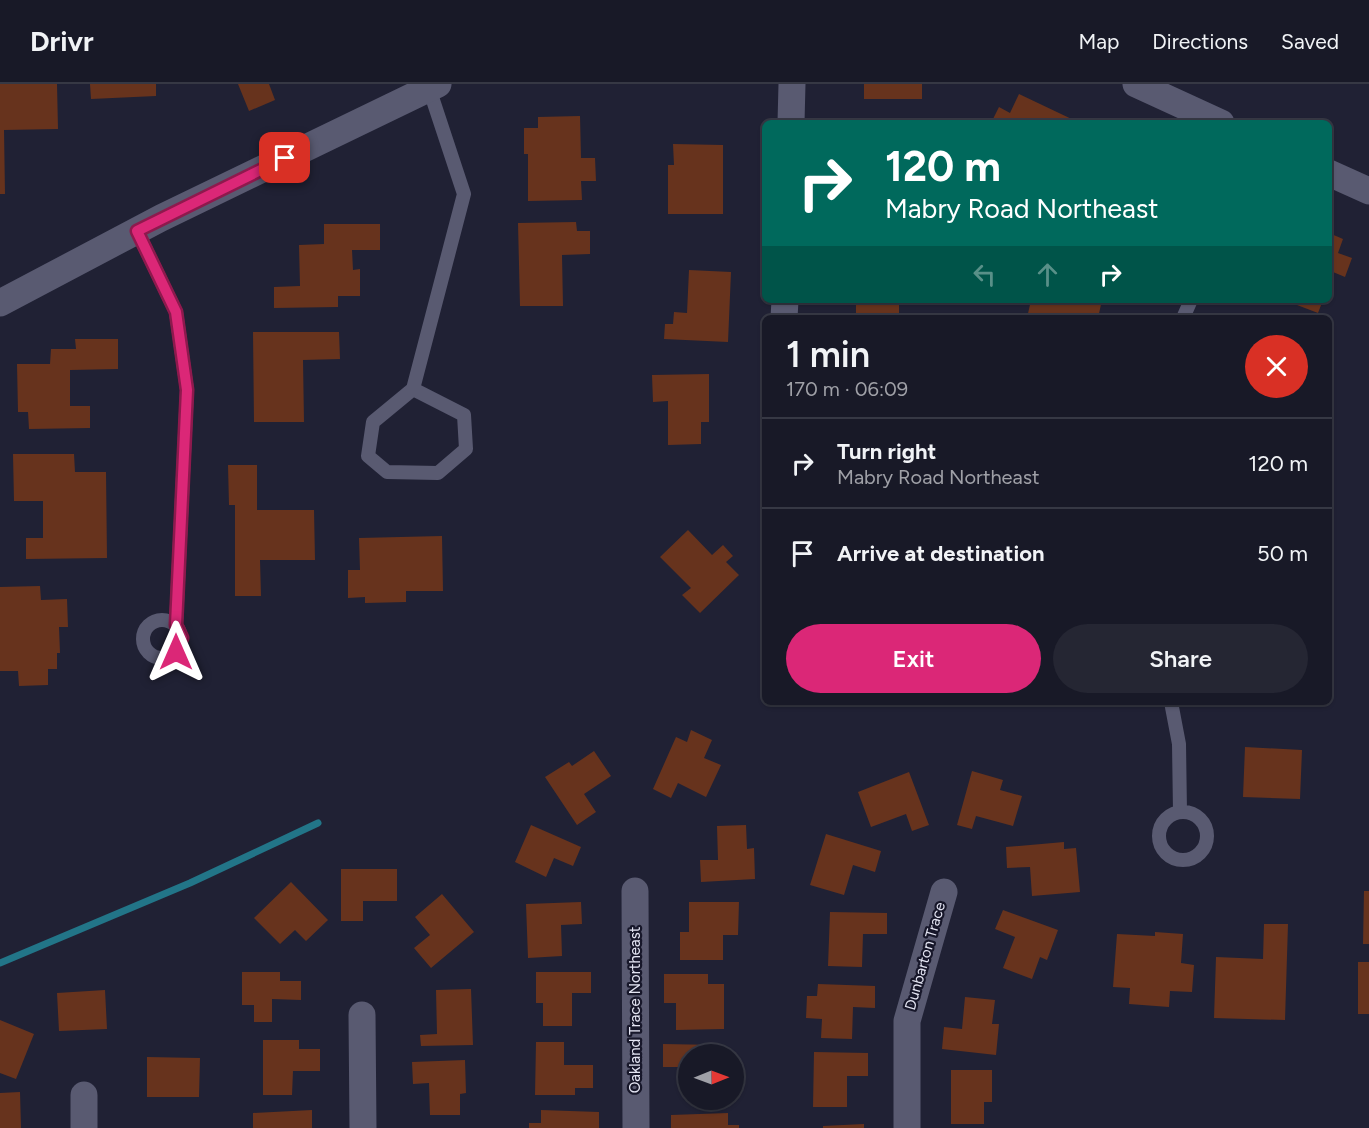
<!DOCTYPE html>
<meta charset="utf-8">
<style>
:root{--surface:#181927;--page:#252633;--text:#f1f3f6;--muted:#9fa0a7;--line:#363844;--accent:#db2777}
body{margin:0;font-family:Figtree,sans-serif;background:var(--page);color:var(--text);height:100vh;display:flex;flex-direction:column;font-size:22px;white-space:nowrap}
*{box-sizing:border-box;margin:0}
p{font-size:20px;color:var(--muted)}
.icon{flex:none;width:33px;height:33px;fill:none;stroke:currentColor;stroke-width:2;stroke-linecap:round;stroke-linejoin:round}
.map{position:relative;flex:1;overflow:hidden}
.drawer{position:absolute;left:762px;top:231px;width:570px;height:390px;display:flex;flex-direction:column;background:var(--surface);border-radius:9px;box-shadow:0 2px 4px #0004,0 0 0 2px var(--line)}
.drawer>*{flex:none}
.hud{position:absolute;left:762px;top:36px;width:570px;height:183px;border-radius:9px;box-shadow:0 2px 4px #0004,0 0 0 2px var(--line);background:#00695c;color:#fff;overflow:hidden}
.needle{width:39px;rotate:89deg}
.fabs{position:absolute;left:678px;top:960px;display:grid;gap:12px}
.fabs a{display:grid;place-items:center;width:66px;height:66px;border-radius:50%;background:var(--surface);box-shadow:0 2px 4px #0004,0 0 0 2px var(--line);font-size:30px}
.pin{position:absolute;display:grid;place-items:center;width:51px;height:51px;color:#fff;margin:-26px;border-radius:12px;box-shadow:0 3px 9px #0006}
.me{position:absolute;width:66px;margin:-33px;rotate:0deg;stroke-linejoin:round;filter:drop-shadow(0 0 4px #0008)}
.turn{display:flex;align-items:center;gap:21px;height:126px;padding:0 24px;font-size:27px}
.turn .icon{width:78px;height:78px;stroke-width:2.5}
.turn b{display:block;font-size:42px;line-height:51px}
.lanes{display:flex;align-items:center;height:57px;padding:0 24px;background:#0003;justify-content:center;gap:30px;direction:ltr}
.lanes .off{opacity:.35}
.round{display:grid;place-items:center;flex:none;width:63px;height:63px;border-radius:32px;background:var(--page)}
.summary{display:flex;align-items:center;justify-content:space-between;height:102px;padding:0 24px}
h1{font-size:36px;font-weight:600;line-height:45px}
.cta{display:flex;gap:12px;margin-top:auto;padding:12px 24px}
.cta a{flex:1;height:69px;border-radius:36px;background:var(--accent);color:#fff;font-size:24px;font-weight:600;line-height:69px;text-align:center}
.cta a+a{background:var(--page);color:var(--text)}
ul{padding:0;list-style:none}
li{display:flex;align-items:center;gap:18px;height:90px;padding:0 24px;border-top:2px solid var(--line)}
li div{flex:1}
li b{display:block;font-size:22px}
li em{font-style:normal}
header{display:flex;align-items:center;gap:36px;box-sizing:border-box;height:84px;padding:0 30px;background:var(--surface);border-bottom:2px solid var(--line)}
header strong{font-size:28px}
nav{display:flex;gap:33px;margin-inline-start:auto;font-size:21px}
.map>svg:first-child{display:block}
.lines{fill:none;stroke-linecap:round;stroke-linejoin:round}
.stream{stroke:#227588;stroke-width:7}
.building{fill:#67331d}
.service{stroke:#595a71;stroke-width:14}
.minor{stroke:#595a71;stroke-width:27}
.route-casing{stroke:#8e194d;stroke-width:15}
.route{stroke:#db2777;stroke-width:10}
.labels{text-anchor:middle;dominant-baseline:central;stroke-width:4.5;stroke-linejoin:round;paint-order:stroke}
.street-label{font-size:15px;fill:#e4e5f3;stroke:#17172a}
</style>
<header>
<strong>Drivr</strong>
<nav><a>Map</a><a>Directions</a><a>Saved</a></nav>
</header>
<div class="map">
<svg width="1369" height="1044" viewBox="0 0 1369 1044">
<rect width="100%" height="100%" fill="#202134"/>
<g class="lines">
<path class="stream" d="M0,879L190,799L318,739"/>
</g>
<path class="building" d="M0,0H57L58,45L4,46L5,110H0Z
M90,0H156V12L91,15Z
M238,0H269L275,16L249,27Z
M864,0H922V15H864Z
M1019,10L1080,39H991L999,23L1010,29Z
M580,32L581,74H595L596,97H581L582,116L528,117V70H524V44H538V33Z
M673,60L723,61V130H668V81H674Z
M576,138L577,147H590V170L562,171L563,222H520L518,139Z
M324,140H380V166H352L353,186L360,185V212H338V223L274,224V203L300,202L299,161L324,160Z
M1329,149L1343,155L1338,169L1352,174L1345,193L1333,188L1329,199Z
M689,186L731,188L728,258L664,255L665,240H673L674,228L687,229Z
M856,216H899V234H856Z
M1031,216H1102L1098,234H1027Z
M1284,216H1323L1318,229Z
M253,248H339L340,275L303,276L304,338H254Z
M75,255H118V285L70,286V322H90V344L29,345L28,328H18L17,280H50L51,265H76Z
M709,290V338H701V360L668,361V317L653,318L652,291Z
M13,370H74L75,388H106L107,474L26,475V454H43V417H14Z
M228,381H257V426H314L315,476H260L261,512H235V421H229Z
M688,446L712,471L723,461L733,472L726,478L739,491L700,529L682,511L691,504L660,473Z
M442,452L443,507H406V518L365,519V513L348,514V486H360L359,454Z
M40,502L41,516L67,515L68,543H59L60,569H57V585H48V601L19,602L18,587H0V503Z
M691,646L712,656L704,674L721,681L706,713L678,699L671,714L653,705L676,653L687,658Z
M1245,663L1302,666L1300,715L1243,713Z
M594,667L611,692L584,710L596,728L577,741L545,693L569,678L572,682Z
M972,687L1003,696L1000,706L1022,712L1013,742L976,732L972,745L957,741Z
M909,688L929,741L912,747L906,730L871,743L858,708Z
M531,741L581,763L573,782L554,774L546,793L515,778Z
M746,741L747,765L754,764L755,795L701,798L700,776H718L717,742Z
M826,750L881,767L875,788L853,781L844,811L810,801Z
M1064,758V765L1076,764L1080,808L1032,812L1030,783L1007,784L1006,763Z
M341,785H397V817H363V837H341Z
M291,798L328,836L306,857L295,846L280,860L254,834Z
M1364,807H1369V860H1363Z
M442,810L474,848L431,884L414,864L430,851L415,833Z
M581,818L582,840L561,841L562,872L528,874L526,820Z
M689,818H739L738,851H723V876H680V848H689Z
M1003,826L1058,846L1047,876L1040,873L1032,895L1003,884L1015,853L995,845Z
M830,828L887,829V850H863L862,883L828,882Z
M1264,840H1288L1285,936L1214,934L1216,873L1263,875Z
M1155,848L1183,850L1181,879L1194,881L1192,908L1170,907L1169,923L1129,920L1130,904L1113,903L1117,850L1155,852Z
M1358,878H1369V930H1358Z
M242,888H280V897H301V916L272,915V938H254V921H242Z
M536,888H591V909H572V942H543V919H536Z
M664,890H708V900H724V945L676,946V919H664Z
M818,900L875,902V924L853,923L852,955L821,954L822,935L806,934L807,912H817Z
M471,905L473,961L421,962L420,951L437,950L436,906Z
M105,906L107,945L59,947L57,909Z
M965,913L995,916L992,940H999L996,971L942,965L944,943L962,945Z
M0,936L34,950L16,995L0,989Z
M263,956H299V965H320V987H293L292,1011H263Z
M536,958H564V981H593V1004H575V1011H535Z
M663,960L717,961V970H688V1014H685V983H663Z
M814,968L868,969V992H847V1023H813Z
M147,973L200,974L199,1013H147Z
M465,976L466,1009L460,1010V1031H430L429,999L413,1000L412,978Z
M951,986H992V1018H984V1040H951Z
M20,1008L21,1044H0V1009Z
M312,1026V1044H253V1029Z
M541,1026L599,1028V1044H529V1039H541Z
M728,1029V1041H739V1044H671V1031Z
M864,1040V1044H823V1042Z"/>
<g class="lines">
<path class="service" d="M137,147L176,228L187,306L176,541
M1183,234L1191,216
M413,305L373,338L368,372L387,388L438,389L466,365L464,331L413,305L464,110L429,4
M143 555a19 19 0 1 1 38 0a19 19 0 1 1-38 0Z
M1171,618L1179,660L1180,728
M1159 752a24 24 0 1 1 48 0a24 24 0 1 1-48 0Z"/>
<path class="minor" d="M1136,0L1221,39
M791,39L792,0
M1329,89L1369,107
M0,219L161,134L438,0
M784,234L785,216
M635,807L636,1044
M362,931L363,1044
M84,1011V1044
M907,1044V937L944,808"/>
</g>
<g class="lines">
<g class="route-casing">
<path id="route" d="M176,568L182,554L176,541L187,306L176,228L137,147L285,74"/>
</g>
<use href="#route" class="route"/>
</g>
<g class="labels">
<g class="street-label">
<text transform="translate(925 872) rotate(-74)">Dunbarton Trace</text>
<text transform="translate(635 926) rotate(-90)">Oakland Trace Northeast</text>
</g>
</g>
</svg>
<div class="fabs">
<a><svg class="needle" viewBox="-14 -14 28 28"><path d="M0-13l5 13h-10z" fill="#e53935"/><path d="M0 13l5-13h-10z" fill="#9fa0a7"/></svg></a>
</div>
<div class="pin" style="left:285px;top:74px;background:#d93025"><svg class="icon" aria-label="arrive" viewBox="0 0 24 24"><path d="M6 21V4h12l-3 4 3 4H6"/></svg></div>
<svg class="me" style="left:176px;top:568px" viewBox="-20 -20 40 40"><path d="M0-17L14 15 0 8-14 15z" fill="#db2777" stroke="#fff" stroke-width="4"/></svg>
<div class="hud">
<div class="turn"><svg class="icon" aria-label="right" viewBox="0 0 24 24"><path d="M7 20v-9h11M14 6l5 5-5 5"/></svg><div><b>120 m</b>Mabry Road Northeast</div></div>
<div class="lanes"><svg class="icon off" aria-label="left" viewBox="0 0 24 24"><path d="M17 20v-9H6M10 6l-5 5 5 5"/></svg><svg class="icon off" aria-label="ahead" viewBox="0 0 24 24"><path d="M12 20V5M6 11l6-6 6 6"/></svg><svg class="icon" aria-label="right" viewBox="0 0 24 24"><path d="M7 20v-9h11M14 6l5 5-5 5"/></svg></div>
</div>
<section class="drawer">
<div class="summary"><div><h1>1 min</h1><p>170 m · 06:09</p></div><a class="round" style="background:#d93025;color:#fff"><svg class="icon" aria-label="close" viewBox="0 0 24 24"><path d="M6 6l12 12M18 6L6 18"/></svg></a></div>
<ul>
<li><svg class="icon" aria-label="right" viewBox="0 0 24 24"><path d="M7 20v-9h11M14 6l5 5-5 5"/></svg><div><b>Turn right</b><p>Mabry Road Northeast</p></div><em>120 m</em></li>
<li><svg class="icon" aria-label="arrive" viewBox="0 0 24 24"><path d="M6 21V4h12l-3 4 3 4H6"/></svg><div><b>Arrive at destination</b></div><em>50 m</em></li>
</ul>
<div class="cta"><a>Exit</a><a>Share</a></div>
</section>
</div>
